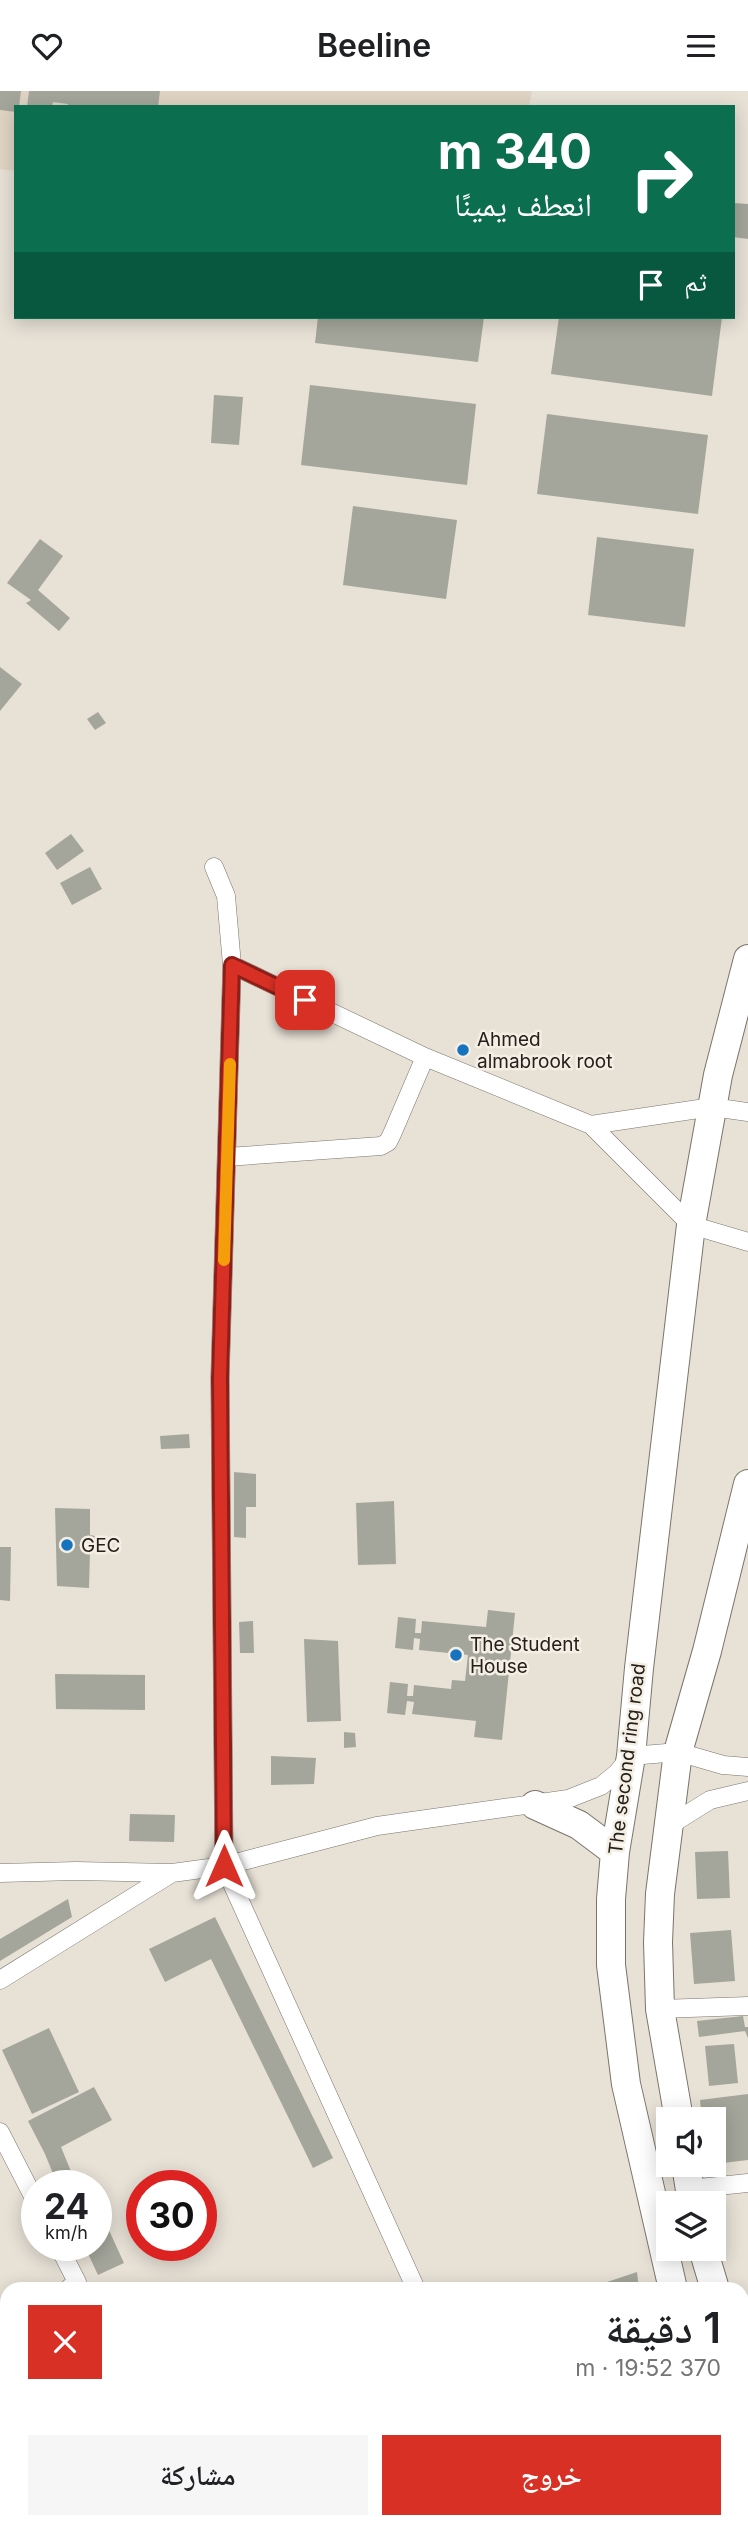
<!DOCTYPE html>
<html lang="ar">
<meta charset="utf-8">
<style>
:root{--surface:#fff;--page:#f6f6f6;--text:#202124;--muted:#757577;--accent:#d93025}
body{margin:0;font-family:Inter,"Noto Naskh Arabic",sans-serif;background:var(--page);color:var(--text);direction:rtl;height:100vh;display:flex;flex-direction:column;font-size:26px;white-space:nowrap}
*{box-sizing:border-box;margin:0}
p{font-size:23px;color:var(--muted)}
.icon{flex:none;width:38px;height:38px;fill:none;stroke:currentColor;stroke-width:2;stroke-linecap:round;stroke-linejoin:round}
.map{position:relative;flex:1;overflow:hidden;direction:ltr}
.sheet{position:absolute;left:0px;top:2191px;width:749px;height:247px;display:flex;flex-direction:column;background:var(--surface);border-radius:21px 21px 0 0;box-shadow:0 4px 18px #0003;direction:rtl}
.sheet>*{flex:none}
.banner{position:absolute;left:14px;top:14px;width:721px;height:214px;border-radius:0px;box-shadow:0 4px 18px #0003;direction:rtl;background:#0b6e4f;color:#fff;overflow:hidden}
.tools{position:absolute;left:656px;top:2016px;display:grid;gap:14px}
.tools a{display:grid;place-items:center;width:70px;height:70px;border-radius:0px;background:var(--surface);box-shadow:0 4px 18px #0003;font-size:35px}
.speed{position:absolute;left:21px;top:2079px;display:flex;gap:14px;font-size:35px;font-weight:700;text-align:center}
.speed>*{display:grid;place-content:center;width:91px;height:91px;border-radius:50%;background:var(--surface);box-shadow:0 4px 18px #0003;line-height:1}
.speed small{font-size:18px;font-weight:400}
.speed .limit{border:10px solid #d22;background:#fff;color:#111}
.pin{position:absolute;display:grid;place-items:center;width:60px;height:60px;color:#fff;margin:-30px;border-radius:14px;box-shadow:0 4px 10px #0006}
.me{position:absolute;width:77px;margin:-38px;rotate:0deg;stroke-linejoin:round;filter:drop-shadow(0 0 5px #0008)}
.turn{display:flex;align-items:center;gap:24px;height:147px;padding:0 28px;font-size:32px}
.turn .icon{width:91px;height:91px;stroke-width:2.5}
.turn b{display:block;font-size:49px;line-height:60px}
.then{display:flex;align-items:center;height:66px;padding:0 28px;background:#0003;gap:14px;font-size:26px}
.round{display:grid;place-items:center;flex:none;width:74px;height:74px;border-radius:0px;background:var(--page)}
.summary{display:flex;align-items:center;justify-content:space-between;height:119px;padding:0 28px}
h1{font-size:42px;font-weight:600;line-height:52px}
.cta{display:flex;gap:14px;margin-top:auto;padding:14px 28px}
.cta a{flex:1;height:80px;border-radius:0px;background:var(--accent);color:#fff;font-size:28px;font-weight:600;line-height:80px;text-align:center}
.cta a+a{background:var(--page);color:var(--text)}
header{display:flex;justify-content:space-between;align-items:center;height:91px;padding:0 28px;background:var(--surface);font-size:32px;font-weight:600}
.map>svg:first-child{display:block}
.built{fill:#e0d4c4}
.building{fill:#a5a69b}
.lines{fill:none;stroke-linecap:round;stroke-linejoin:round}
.minor-casing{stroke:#7b746b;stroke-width:19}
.primary-casing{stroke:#7b746b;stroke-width:30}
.minor{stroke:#fff;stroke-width:18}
.primary{stroke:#fff;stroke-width:28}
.route-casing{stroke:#8d1f18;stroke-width:18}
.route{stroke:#d93025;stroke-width:12}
.slow{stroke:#f59e0b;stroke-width:12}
.poi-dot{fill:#1673c0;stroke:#f5eee3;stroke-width:2.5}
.labels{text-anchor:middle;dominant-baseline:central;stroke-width:5;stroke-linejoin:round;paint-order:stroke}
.poi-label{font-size:19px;fill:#23201d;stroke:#f5eee3;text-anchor:start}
.street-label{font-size:19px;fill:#23201d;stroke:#f5eee3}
</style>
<header><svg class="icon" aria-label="menu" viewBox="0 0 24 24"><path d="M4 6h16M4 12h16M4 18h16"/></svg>Beeline<svg class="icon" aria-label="heart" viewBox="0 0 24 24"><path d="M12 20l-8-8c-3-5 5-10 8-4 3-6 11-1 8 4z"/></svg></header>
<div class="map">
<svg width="748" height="2437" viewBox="0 0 748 2437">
<rect width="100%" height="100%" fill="#e7e1d6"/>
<path class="built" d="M0,0H532L529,16H16V80L0,78Z"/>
<path class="building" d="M0,0H21L19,16H16V21L0,19Z
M29,0H160L158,16H67L68,13L53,11L52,16H27Z
M733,112L748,113V148L733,146Z
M318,226H484L478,271L315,252Z
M559,226H722L712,305L551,283Z
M310,294L476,313L467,394L301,374Z
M214,304L243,306L239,354L211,352Z
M547,323L708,344L698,423L537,403Z
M353,415L457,429L446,508L343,494Z
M597,446L694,458L685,536L588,524Z
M40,448L63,465L38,499L70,527L59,540L26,512L31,509L7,492Z
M0,576L22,593L0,620Z
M98,621L106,632L95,639L87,628Z
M71,743L84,760L57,779L45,762Z
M90,776L102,798L72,814L60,792Z
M189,1343L190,1357L161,1358L160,1345Z
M234,1381L256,1383V1416H246V1447L234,1446Z
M394,1410L396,1473L358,1474L356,1412Z
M55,1417L90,1418V1444L95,1445V1460H90L89,1497L57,1495Z
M0,1456H11L10,1510L0,1509Z
M488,1519L515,1522L502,1649L474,1646L476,1630L412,1623L414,1611L407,1610L405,1624L387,1622L390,1591L408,1593L407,1605H413L414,1594L451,1598L452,1589L465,1590L468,1564L419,1559L420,1548L414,1547L413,1559L395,1557L398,1526L416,1528L415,1542H421L422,1530L486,1536Z
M253,1530L254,1562H240L239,1531Z
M304,1548L338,1550L341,1630L307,1631Z
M55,1583L145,1584V1619L56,1618Z
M344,1641L355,1642L356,1656L344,1657Z
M271,1665L316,1667L314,1693L271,1694Z
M130,1723L175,1724L174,1751L129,1750Z
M728,1760L730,1807L697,1808L695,1761Z
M68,1808L72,1826L0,1870V1848Z
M215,1826L333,2067L313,2077L211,1868L165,1891L149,1858Z
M731,1839L735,1890L694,1893L690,1842Z
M743,1925L745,1936H748V1947L745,1940L699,1946L697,1930Z
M49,1937L79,2001L32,2023L2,1959Z
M734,1953L738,1992L709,1995L705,1955Z
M94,1996L112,2029L61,2056L77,2095H58L45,2063L28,2030Z
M748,2003V2069L714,2073V2028H702L700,2009Z
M96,2111L124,2172L98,2184L84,2154H96Z
M637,2181L639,2198H596L595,2195Z
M374,2431H409L400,2437H379Z
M446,2431H481L472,2437H450Z
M529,2431H550L544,2434L546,2437H520Z
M642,2431H671L678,2433L676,2437H631Z"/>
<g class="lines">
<g class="minor-casing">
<path id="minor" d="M214,776L226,805L232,874L220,1287L224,1775L416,2198
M232,874L425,966L591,1034L691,1134L748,1151
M591,1034L712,1016L748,1021
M227,1066L381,1055L388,1051L392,1043L425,966
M670,1734L710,1709L748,1700
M0,1782L76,1780L172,1782L224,1775L377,1735L568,1708L601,1695L617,1682L631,1665L678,1661L723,1674L748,1676
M0,1889L172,1782
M660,1918L748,1915
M0,2041L37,2113
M689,2098L748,2092
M58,2154L77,2191L68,2198
M0,2250L7,2244
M500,2431L504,2437
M247,2437L255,2431"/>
</g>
<g class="primary-casing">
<path id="primary" d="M535,1714L579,1734L615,1761
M679,2028L660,1918L658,1851L660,1803L678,1661L707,1560L748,1393
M686,2074L692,2112
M703,2158L715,2198
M673,2198L626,1993L611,1874V1808L615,1761L631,1665L639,1577L691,1134L718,984L748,868
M742,2293L748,2320
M727,2431L729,2437"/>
</g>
<use href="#minor" class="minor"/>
<use href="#primary" class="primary"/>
</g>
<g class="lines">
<g class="route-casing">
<path id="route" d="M224,1775L220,1287L232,874L305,909"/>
</g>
<use href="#route" class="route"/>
<path class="slow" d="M224,1169L230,973"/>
</g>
<g class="poi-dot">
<circle cx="463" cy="959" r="7"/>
<circle cx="67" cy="1454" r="7"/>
<circle cx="456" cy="1564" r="7"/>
</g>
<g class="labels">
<g class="poi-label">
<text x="477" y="948">Ahmed<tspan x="477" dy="22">almabrook root</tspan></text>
<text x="81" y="1454">GEC</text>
<text x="470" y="1553">The Student<tspan x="470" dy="22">House</tspan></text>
</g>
<g class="street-label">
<text transform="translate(627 1668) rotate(-83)">The second ring road</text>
</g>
</g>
</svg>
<div class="tools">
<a><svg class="icon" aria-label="sound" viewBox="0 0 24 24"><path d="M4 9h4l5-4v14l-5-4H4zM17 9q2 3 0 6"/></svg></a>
<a><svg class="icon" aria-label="layers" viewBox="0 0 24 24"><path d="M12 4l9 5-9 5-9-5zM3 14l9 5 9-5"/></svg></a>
</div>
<div class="speed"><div>24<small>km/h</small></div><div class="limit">30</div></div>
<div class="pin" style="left:305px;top:909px;background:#d93025"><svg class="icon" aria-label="arrive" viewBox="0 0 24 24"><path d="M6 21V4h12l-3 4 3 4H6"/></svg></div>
<svg class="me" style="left:224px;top:1775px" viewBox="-20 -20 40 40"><path d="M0-17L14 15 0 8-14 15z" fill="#d93025" stroke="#fff" stroke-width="4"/></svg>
<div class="banner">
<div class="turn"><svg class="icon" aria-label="right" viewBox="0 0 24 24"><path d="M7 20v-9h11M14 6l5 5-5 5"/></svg><div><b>340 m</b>انعطف يمينًا</div></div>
<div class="then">ثم<svg class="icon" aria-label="arrive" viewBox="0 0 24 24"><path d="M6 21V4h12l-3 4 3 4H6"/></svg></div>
</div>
<section class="sheet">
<div class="summary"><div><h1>1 دقيقة</h1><p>370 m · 19:52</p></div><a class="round" style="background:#d93025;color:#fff"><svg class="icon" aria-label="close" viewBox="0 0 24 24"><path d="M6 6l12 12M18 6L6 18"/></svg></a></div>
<div class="cta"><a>خروج</a><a>مشاركة</a></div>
</section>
</div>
